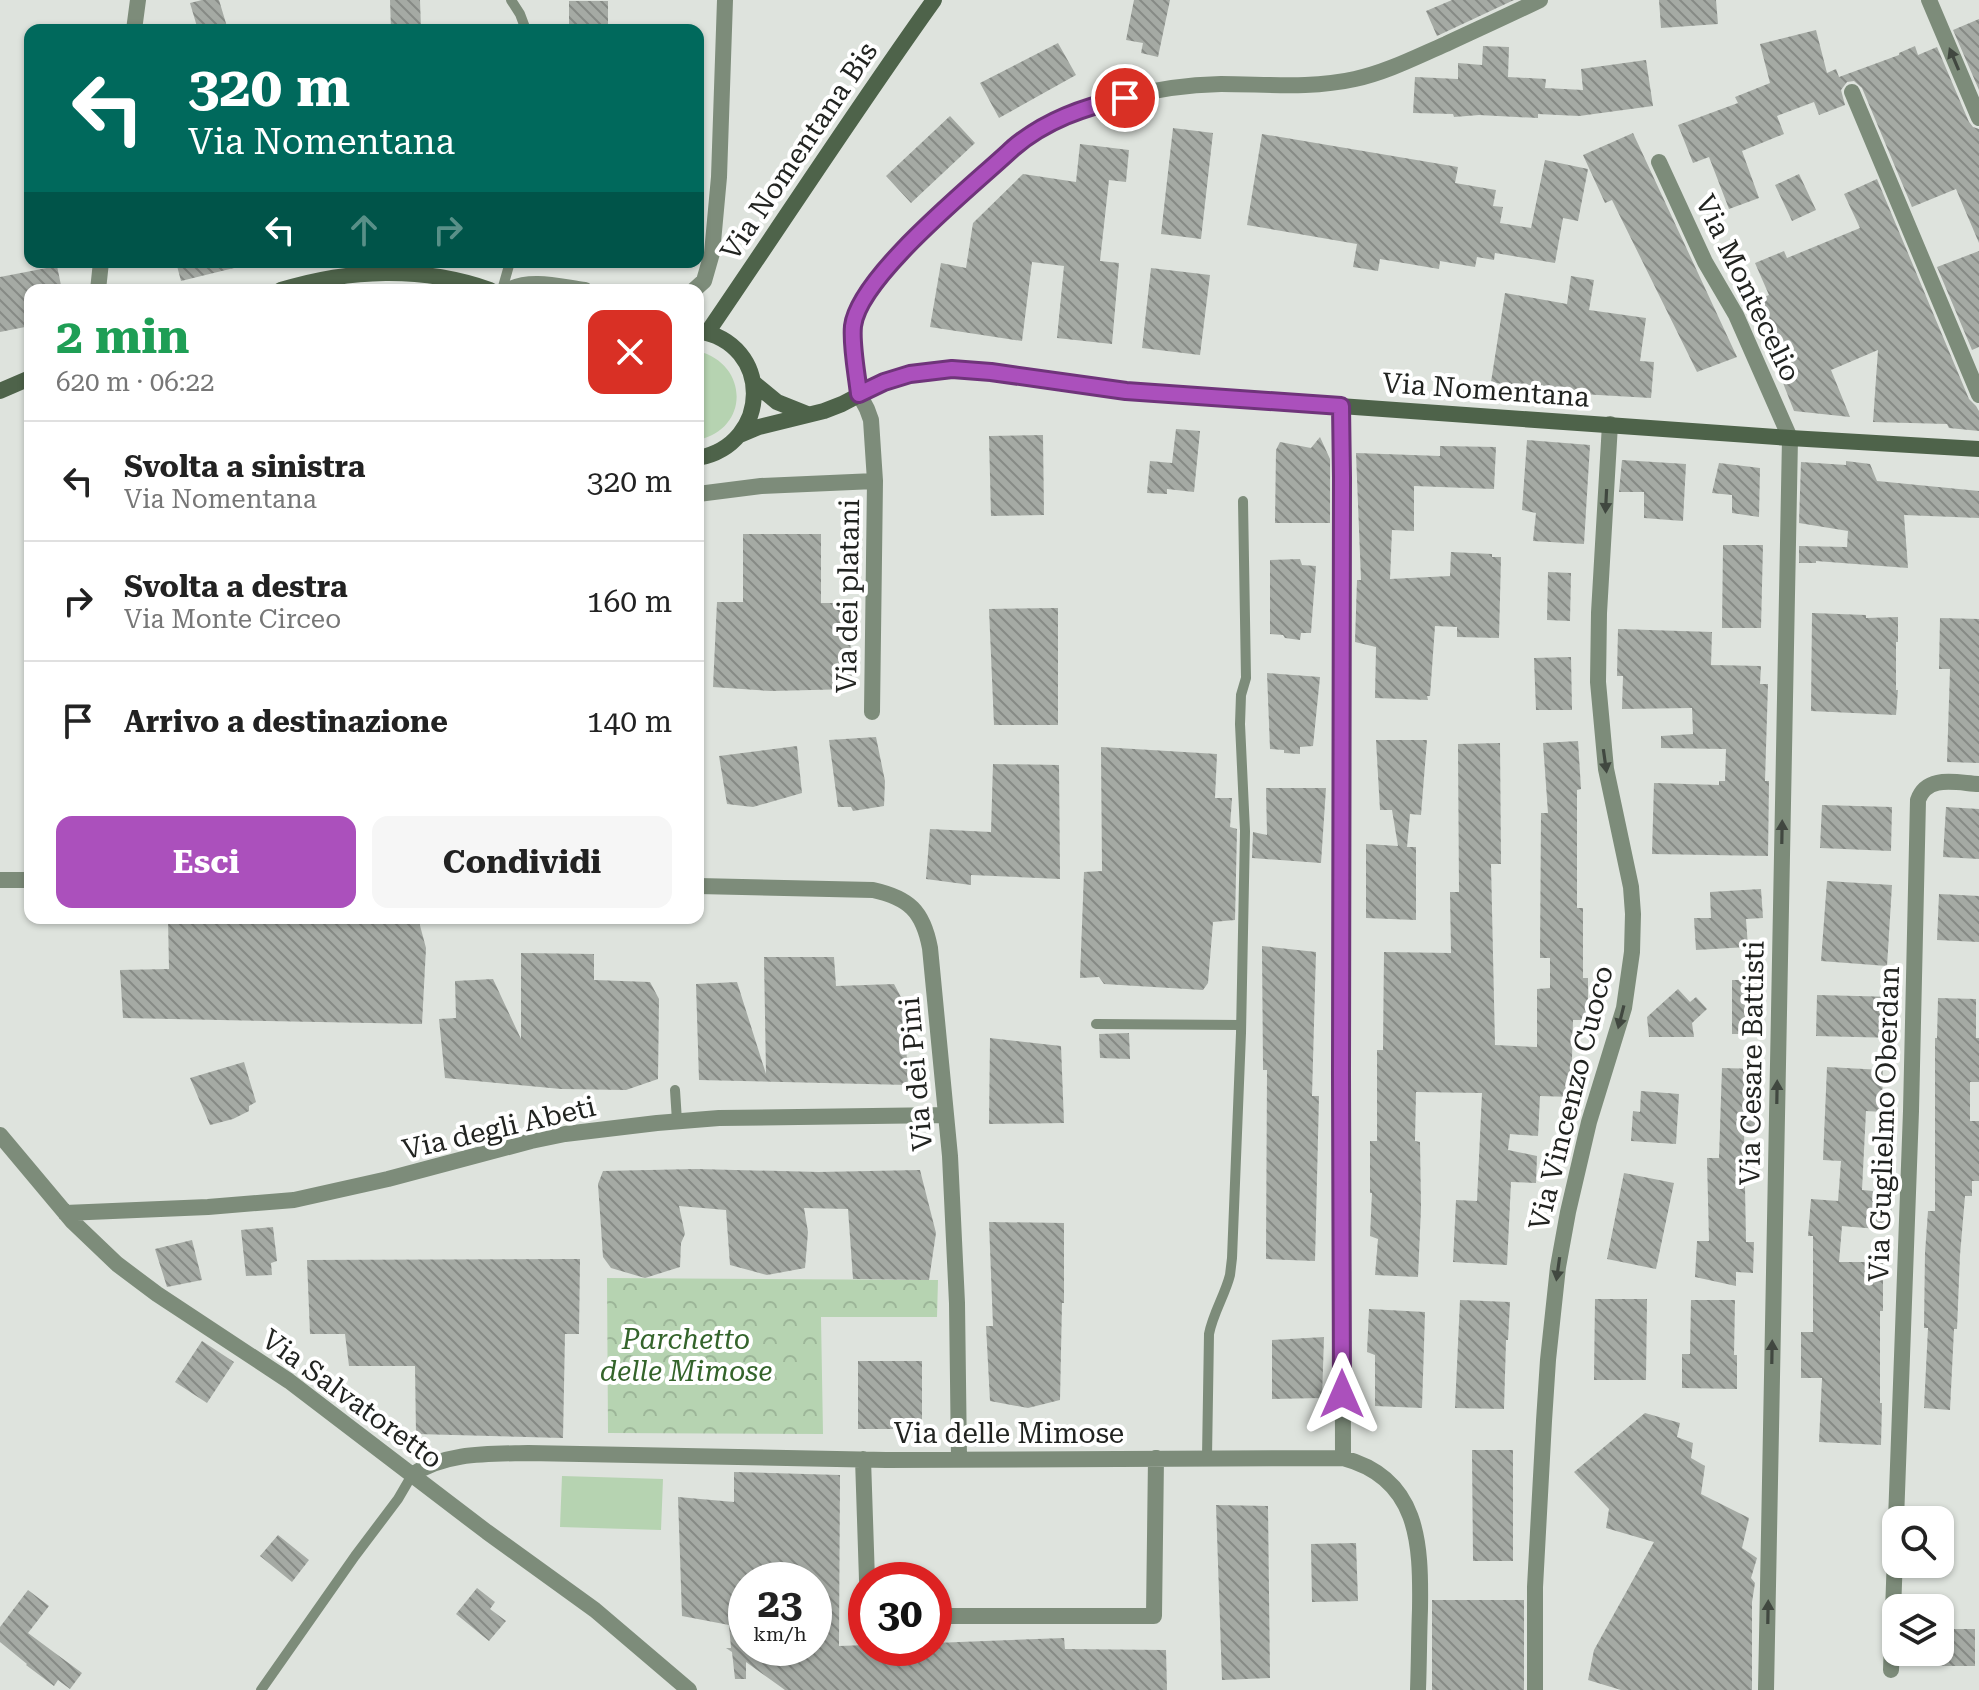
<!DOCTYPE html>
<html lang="it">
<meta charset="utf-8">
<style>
:root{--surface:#fff;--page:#f6f6f6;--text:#222;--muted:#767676;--line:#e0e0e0;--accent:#ab50bc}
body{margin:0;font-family:"Roboto Serif",serif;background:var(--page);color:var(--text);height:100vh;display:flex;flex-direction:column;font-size:30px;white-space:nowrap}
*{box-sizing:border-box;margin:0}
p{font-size:26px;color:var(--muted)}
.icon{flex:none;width:44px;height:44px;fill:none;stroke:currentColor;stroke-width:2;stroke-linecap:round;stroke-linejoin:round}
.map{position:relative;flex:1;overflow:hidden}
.details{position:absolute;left:24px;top:284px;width:680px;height:640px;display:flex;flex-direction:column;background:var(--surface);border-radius:16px;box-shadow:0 2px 6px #0004}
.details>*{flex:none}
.hud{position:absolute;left:24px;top:24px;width:680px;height:244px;border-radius:16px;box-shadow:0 2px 6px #0004;background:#00695c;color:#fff;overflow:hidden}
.fabs{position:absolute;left:1882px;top:1506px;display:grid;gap:16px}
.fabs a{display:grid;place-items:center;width:72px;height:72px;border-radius:16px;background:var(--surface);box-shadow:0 2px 6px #0004;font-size:40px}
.speed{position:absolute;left:728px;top:1562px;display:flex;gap:16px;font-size:40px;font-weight:700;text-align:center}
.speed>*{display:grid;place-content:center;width:104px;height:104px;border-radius:50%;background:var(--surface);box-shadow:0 2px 6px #0004;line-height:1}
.speed small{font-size:20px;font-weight:400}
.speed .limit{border:12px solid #d22;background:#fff;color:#111}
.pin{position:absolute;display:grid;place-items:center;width:68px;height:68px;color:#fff;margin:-34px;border:4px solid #fff;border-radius:50%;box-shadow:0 2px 8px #0007}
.me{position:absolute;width:88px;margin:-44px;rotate:0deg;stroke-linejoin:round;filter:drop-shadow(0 0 6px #0008)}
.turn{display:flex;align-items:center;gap:28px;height:168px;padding:0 32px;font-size:36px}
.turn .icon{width:104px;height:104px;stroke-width:2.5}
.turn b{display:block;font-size:56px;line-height:68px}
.lanes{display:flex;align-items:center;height:76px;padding:0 32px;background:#0003;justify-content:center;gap:40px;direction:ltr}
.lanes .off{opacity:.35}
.round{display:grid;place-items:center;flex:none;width:84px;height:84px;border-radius:16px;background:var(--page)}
.headline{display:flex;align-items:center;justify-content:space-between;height:136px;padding:0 32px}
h1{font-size:48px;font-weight:700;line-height:60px;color:#1e9e55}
.primary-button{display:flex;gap:16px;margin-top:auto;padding:16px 32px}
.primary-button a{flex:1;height:92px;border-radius:16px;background:var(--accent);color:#fff;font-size:32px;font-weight:700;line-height:92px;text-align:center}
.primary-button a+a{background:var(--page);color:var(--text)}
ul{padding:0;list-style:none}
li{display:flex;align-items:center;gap:24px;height:120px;padding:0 32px;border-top:2px solid var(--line)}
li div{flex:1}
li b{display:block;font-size:30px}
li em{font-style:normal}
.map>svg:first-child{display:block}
.green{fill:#b6d3b1}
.park{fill:url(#park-crowns)}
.building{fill:url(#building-back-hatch);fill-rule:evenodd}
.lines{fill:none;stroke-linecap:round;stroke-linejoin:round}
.lane{stroke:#7d8c7a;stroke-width:10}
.street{stroke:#7d8c7a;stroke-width:16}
.secondary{stroke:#4e634a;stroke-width:16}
.oneway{fill:#414840}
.route-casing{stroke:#6f347a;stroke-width:20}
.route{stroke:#ab50bc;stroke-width:14}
.labels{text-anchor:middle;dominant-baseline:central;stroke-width:8;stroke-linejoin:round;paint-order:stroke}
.street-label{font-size:28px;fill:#212320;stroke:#fff}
.park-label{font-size:28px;font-style:italic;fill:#34642b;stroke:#fff}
</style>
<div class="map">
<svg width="1979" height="1690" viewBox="0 0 1979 1690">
<defs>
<pattern id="park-crowns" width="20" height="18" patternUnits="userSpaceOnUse" patternTransform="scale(2)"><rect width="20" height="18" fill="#b6d3b1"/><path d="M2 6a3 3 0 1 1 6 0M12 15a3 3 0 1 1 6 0" fill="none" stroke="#9cb598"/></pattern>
<pattern id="building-back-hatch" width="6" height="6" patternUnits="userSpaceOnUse" patternTransform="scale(2)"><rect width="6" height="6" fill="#a5aaa4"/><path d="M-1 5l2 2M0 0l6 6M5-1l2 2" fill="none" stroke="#868a85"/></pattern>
</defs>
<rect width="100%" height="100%" fill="#dee3dd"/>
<path class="green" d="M698,351C749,364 750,429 698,440Z
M562,1476L663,1479L661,1530L560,1527Z"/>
<path class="park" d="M607,1278L938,1280L937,1317H821L823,1434L608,1433Z"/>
<path class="building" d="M202,0H219L228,30H198L190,3Z
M390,0H420L421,30H391Z
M1134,0H1170L1158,57L1141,53L1143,43L1126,40Z
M1452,0H1514L1437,36L1426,11Z
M1659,0H1716L1718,24L1661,28Z
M569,1H608V25L599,26V30H569Z
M1979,19V90L1953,30Z
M1816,30L1827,73L1836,69L1839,77L1899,55V53L1915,46L1918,55L1937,47L1969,122L1973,127L1979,129V243L1956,189L1912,207L1862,88L1854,81L1847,82L1841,90L1845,105L1819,115L1814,102L1777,116L1784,134L1742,151L1759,198L1729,209L1709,157L1693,163L1678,125L1738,103L1735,97L1770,83L1760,44Z
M1058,43L1076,75L999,118L980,83Z
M1483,46L1509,47L1508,77L1546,79L1545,88L1583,90L1581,69L1646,60L1653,106L1579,116L1538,114V118L1479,115L1454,117L1453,114L1413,113L1415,77L1458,79V63L1482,65Z
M950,116L975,143L911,203L886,176Z
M1173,128L1213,133L1201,239L1161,234Z
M1633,133L1737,357L1697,372L1612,200L1605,203L1583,155Z
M1262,134L1458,167L1455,183L1496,190L1493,206L1503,207L1500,223L1531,228L1545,160L1588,169L1578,221L1563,218L1555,263L1495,253L1494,260L1477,257L1475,267L1440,261L1439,269L1380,259L1378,271L1353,267L1357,244L1247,225Z
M1080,144L1129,150L1126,182L1109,180L1100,261L1119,263L1112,344L1057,338L1064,266L1032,262L1022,341L930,327L941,263L966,268L973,223L1023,174L1076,182Z
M1799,174L1816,210L1792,221L1775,185Z
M1877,179L1969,399L1976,406L1979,411V431L1949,428L1947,424L1873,422L1878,350L1831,370L1850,417L1794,411L1783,383L1786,382L1768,340L1773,338L1757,300L1769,295L1755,263L1784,251L1787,258L1860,228L1844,194Z
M1979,251V347L1972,350L1937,267Z
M176,262H233L234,268L181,281Z
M57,266L62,290H30V326L0,332V277Z
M1151,268L1210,275L1200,355L1142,348Z
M1571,276L1594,280L1589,310L1646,318L1640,361L1654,362L1651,398L1546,392L1491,382L1505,293L1567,304Z
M1176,429L1200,431L1194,492L1167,489V494L1147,493L1150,461L1172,463Z
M1043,435L1044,515L991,516L989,436Z
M1320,437L1330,459V523H1275L1276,450L1280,442L1311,448Z
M1527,440L1590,445L1584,544L1533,541L1536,513L1522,510Z
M1440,446L1496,447L1494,489L1414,486V531L1392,530L1390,579L1450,576L1451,552L1492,554V557H1501L1499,638L1457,637V627L1435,626L1430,696H1427L1428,700L1375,698L1376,647L1355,642L1357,580H1361L1356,453L1440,456Z
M1622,460L1686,464L1683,521L1644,518V492H1619Z
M1846,461L1870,464L1877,481L1979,491V518L1904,515L1908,568L1816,561V563H1799V546L1847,547L1848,531L1799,523L1801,462L1846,465Z
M1719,463L1760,468L1759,517L1732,513V495L1712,493Z
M743,534H821V603H848L853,689L771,691L713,687L717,602H743Z
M1723,545H1763L1761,628H1722Z
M1300,559L1302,565L1316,566L1311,633H1301L1300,640L1285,638L1283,635L1270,634V560Z
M1548,572L1571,573L1570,621L1547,620Z
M1058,608V725H994L989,609Z
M1812,613L1866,615V618L1898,617V642H1896V690H1898L1896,715L1811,711Z
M1940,618L1979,619V763L1947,762L1950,669H1939Z
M1618,629L1712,632L1711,665L1761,666L1760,684H1768L1765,781H1769L1768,856L1652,854L1654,783L1719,785V781H1725L1726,749L1661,748V736L1693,734L1692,708L1622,709L1623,676H1617Z
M1571,657L1572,710H1536L1534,658Z
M1267,673L1320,677L1313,746L1300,747V754L1284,753V750L1270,749Z
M876,737L885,781L884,806L853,811L851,807H838L829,740Z
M1376,740H1427L1421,815L1410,814L1407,847H1416V920L1366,918V844L1398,846L1392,810H1380Z
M1578,741L1581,789L1577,790V908H1583V978H1588V1020H1573L1571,1097L1540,1096L1538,1136L1510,1134L1508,1150L1537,1156L1536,1183L1511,1182L1507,1265L1453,1262L1456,1200L1477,1201L1482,1093L1416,1092L1415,1141L1420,1142L1421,1208L1418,1277L1375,1275L1378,1239L1370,1236L1372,1193H1370V1141H1377V1050H1383L1384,952L1451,953L1450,892H1459L1458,744L1500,743L1501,864H1491L1495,1045L1537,1047V989L1550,988V958H1540L1541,813H1548L1543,743Z
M797,746L802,793L753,807L727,804L719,756Z
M1101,747L1217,754L1215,798H1232L1230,827L1237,829L1235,920L1213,922L1208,983L1203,990L1104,984L1099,977L1080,978L1084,872L1102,871Z
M993,764L1059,765L1060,879L971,875V885L926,879L930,829L991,832Z
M1266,788H1326L1321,863L1252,858L1253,832L1267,835Z
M1822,805L1892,807L1891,851L1820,848Z
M1946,807L1979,809V859L1943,857Z
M1827,881L1892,885L1887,966L1821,961Z
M1761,889L1763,918L1746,919L1748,947L1696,950L1694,918H1711L1710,892Z
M1939,894L1979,896V942L1937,940Z
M168,918H418L426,948L422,1024L123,1018L120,970L169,969Z
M1262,946L1316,952L1312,1096H1319L1315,1261L1266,1259L1267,1070H1263Z
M521,953L594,954V980L650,982L659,999L658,1079L626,1090L561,1089L445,1078L439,1019L456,1018L455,981L493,979L521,1039Z
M764,957H834L836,986L894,984L902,999L905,1018L908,1085L699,1080L696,984L737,982L766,1074Z
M1732,980H1759V1034H1732Z
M1678,989L1690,1002L1696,997L1707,1009L1692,1023L1694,1037H1649L1647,1017Z
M1817,995L1897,997L1896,1038L1816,1036Z
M1938,998L1976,999V1038H1979V1082H1970V1121H1979V1181H1972V1196H1965L1960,1255L1957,1329H1954L1950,1410L1924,1408L1928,1328H1924L1925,1253L1928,1211H1935V1038H1937Z
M1129,1033L1130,1059L1100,1058L1099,1034Z
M990,1038L1061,1046L1064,1123L989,1124Z
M244,1062L256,1102L249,1106V1111L233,1119L210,1125L190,1078Z
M1827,1067L1883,1070L1882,1112L1866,1111L1862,1190L1873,1191L1872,1201L1892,1202L1890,1230L1842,1226L1839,1262H1883V1311H1880V1403H1882L1881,1445L1819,1442L1822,1378H1801V1332H1813V1236H1808L1811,1199L1838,1201L1841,1161L1823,1160Z
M1722,1068L1759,1069L1757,1133L1744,1132L1746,1242H1754L1753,1273L1736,1272V1286L1695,1277L1697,1241H1709L1707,1158H1719Z
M1641,1091L1679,1094L1676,1144L1631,1141L1633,1111L1640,1112Z
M696,1169L819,1172L920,1170L936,1233L929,1280L853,1279L848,1209L804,1208L808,1232L805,1268L767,1275L730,1265L726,1210L679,1206L685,1234L681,1243L680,1267L645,1278L611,1268L603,1257L598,1184L603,1171Z
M1624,1173L1674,1183L1656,1269L1607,1259Z
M989,1222L1064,1223V1303H1062L1060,1400L1028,1408L990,1401L986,1326H993Z
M273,1227L277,1261L271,1263L272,1275L246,1276L241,1230Z
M192,1240L202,1280L167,1287L155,1249Z
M580,1259L579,1334H565L563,1438L416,1434L415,1366H349L345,1334H310L307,1260Z
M1595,1299H1647L1646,1380H1594Z
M1460,1300L1510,1302L1508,1340H1506L1504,1409L1455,1408Z
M1691,1300H1735L1734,1355H1737V1389L1682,1388V1354H1690Z
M1369,1309L1425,1312L1422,1408L1375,1406V1355L1367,1352Z
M1324,1337L1322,1398L1272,1399V1340Z
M202,1341L234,1362L207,1403L175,1382Z
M858,1361H922V1429H858Z
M1645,1413L1680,1423L1677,1437L1693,1443L1691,1458L1705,1466L1701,1494L1749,1518L1742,1548L1757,1558L1751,1578L1755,1583L1752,1602V1690H1621L1588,1680L1594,1650L1654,1542L1606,1528L1609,1509L1574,1472Z
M1472,1450H1513V1561H1473Z
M734,1472L840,1475L839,1646L866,1645V1648H934V1643L1064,1638L1065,1649L1166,1650L1167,1690H785L746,1662V1679H735L732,1652L726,1648H731L729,1625L682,1616L678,1497L734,1502ZM746,1580H814V1648H746Z
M1216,1505L1268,1506L1270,1678L1222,1680Z
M278,1535L309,1560L292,1582L260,1556Z
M1356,1543L1358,1601L1312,1602L1311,1544Z
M477,1588L495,1602L490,1609L506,1621L489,1641L456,1614Z
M28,1590L49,1606L28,1633L82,1673L70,1689L58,1680L54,1686L26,1665L27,1664L0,1642V1627Z
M1432,1600H1524V1690H1432Z
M1940,1629H1975V1666H1940Z"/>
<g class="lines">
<path class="lane" d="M511,0L520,14L526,30
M502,290L510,262
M1096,1024L1241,1025
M675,1090L677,1121
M1207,1457L1209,1334C1213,1313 1225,1295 1230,1275L1232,1258L1241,1033L1245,831L1240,724L1241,695L1246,678L1243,501
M261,1690L355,1556L398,1499L412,1475"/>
<path class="street" d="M1929,0L1979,118
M134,30L138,0
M1852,92L1979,395
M1659,162L1705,262L1736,315L1790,438L1766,1690
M98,290L101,262
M508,290C531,278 561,287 585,290
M694,290L704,281L712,253L719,177L725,0
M1341,406L1343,1458
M698,494L761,486L875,481
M872,712L875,481L871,420L867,409L859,394L853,332L855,319L864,299L901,251L1023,140C1074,104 1159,85 1221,84C1266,84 1311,89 1355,79C1387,72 1416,57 1446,44C1478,29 1509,15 1540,0
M0,880H30
M698,886L873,890C909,898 923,911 930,948L950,1156L957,1303L959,1459
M0,1135L73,1222L117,1264L157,1294L289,1381L487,1532L595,1610L689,1690
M65,1213L208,1207L294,1200L388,1179L531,1141L565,1134L657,1123L719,1118L946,1115
M863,1459L867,1580
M412,1475C445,1452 489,1454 528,1453L886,1460L1343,1458C1419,1478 1421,1543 1420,1609C1419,1636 1419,1663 1418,1690
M1896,1520L1911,1111L1918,800C1927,774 1957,783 1979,784
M934,1616H1154L1156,1458
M1891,1670L1896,1526
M1535,1690V1587L1544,1421L1548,1360L1558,1267L1568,1212L1589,1122L1624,1008L1632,952L1633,914L1631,887L1606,769L1598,682L1599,613L1610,424"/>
<path class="secondary" d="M281,290C349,269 422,266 490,290
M698,331C773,343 772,444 698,458
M707,333C783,222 856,109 934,0
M754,383L777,402L807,414
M0,391L30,378
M740,435L759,427L824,411L842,404L884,382L910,374L928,371L970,370L1142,392L1790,438L1979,449"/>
</g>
<defs><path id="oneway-solid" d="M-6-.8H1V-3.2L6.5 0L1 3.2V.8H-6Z" transform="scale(2)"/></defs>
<g class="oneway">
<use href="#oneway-solid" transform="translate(1954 59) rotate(-113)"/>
<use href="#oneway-solid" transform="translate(1606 501) rotate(93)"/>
<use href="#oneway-solid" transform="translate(1605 761) rotate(82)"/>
<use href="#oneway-solid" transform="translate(1782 832) rotate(-89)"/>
<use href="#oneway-solid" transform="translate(1621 1017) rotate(104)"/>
<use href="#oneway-solid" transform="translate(1777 1092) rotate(-89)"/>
<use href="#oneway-solid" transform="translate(1558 1269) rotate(98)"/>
<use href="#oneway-solid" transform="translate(1772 1352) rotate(-89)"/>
<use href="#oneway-solid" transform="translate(1768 1612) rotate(-89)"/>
</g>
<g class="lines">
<g class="route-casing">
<path id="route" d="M1125,98C1084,107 1046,120 1013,148C975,184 859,276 853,326C851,345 857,375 859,394L884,382L910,374L952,369L991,372L1126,391L1341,406L1342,478L1341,1075L1342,1394"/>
</g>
<use href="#route" class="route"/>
</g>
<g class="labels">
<g class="street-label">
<text transform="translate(799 151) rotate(-56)">Via Nomentana Bis</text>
<text transform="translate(1748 288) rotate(64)">Via Montecelio</text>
<text transform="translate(1486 390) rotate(4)">Via Nomentana</text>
<text transform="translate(848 596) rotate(-89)">Via dei platani</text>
<text transform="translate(1752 1063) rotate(-89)">Via Cesare Battisti</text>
<text transform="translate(916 1074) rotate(-95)">Via dei Pini</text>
<text transform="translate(1571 1098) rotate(-76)">Via Vincenzo Cuoco</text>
<text transform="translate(1884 1124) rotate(-88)">Via Guglielmo Oberdan</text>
<text transform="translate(499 1128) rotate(-13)">Via degli Abeti</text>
<text transform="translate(352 1399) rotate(36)">Via Salvatoretto</text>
<text x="1009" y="1433">Via delle Mimose</text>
</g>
<g class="park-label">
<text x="686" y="1339">Parchetto<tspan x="686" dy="32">delle Mimose</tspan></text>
</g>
</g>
</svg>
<div class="fabs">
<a><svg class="icon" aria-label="search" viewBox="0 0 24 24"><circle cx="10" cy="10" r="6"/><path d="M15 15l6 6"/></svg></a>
<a><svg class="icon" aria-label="layers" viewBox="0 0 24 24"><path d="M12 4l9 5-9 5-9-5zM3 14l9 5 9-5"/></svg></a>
</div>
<div class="speed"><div>23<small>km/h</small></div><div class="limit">30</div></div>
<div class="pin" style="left:1125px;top:98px;background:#d93025"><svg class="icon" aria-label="arrive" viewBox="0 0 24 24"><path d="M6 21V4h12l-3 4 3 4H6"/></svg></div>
<svg class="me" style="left:1342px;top:1394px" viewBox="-20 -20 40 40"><path d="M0-17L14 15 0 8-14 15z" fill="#ab50bc" stroke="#fff" stroke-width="4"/></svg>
<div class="hud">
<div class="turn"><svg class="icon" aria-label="left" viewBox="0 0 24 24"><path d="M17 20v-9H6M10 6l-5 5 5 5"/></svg><div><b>320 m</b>Via Nomentana</div></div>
<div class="lanes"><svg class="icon" aria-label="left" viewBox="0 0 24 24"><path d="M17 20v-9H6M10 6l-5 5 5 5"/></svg><svg class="icon off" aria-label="ahead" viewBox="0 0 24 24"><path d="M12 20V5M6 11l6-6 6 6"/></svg><svg class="icon off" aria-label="right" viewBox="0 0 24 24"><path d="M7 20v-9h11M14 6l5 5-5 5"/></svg></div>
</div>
<section class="details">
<div class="headline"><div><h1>2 min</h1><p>620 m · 06:22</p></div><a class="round" style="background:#d93025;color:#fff"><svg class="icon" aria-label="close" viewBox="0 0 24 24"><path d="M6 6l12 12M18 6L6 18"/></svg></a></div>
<ul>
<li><svg class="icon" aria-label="left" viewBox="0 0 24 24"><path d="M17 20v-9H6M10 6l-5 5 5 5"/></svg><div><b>Svolta a sinistra</b><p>Via Nomentana</p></div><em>320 m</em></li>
<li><svg class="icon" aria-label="right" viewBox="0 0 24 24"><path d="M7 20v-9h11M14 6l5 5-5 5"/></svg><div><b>Svolta a destra</b><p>Via Monte Circeo</p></div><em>160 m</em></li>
<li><svg class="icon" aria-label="arrive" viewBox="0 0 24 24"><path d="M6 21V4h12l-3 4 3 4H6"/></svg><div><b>Arrivo a destinazione</b></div><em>140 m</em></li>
</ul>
<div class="primary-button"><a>Esci</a><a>Condividi</a></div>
</section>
</div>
